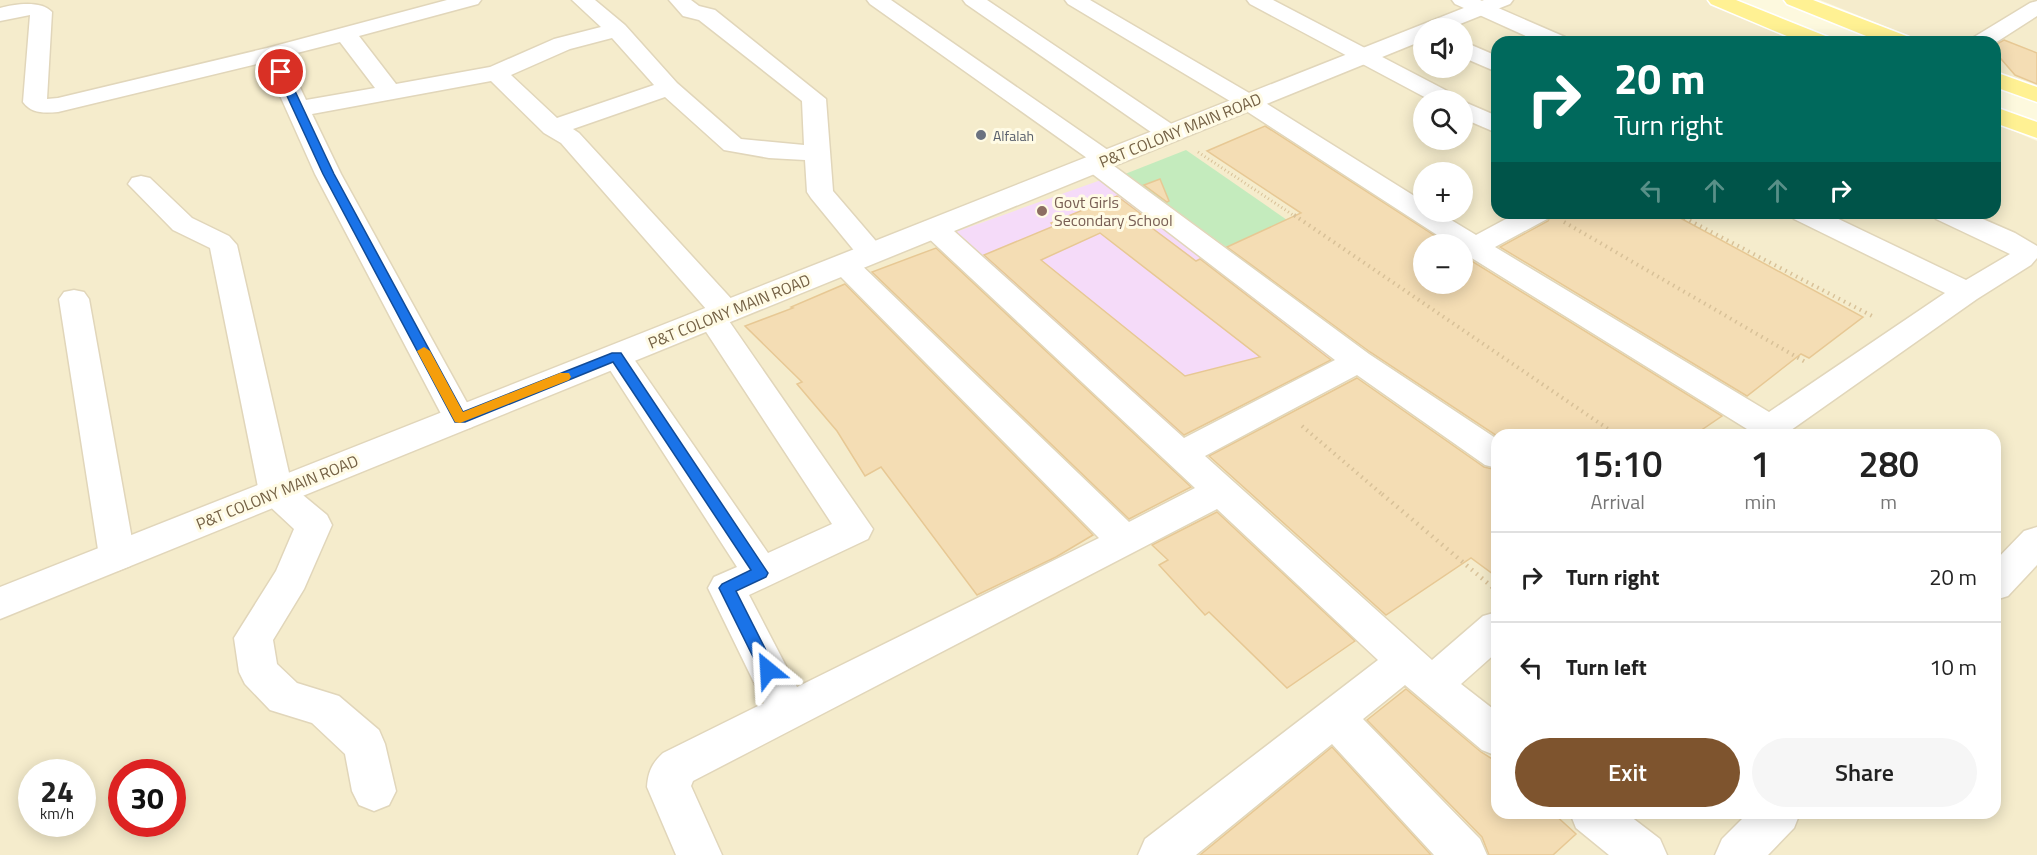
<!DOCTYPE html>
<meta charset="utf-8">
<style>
:root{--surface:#fff;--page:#f6f6f6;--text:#222;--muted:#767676;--line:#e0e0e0;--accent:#7e542e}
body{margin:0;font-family:"Titillium Web",sans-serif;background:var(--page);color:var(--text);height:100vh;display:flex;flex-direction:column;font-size:22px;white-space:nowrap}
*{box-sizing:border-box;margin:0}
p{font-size:20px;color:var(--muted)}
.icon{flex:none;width:33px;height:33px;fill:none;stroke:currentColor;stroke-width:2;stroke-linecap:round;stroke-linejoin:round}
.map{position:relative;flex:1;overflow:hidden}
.panel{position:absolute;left:1491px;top:429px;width:510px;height:390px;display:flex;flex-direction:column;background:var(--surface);border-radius:18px;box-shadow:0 3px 15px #0003}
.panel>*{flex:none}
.guide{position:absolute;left:1491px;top:36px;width:510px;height:183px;border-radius:18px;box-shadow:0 3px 15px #0003;background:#00695c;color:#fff;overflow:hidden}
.fabs{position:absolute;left:1413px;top:18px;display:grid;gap:12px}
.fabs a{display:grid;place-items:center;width:60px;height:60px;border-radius:50%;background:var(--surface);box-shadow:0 3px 15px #0003;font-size:30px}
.speed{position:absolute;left:18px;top:759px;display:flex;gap:12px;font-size:30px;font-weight:700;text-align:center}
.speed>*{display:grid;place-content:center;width:78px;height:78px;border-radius:50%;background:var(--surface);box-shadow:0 3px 15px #0003;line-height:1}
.speed small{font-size:15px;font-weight:400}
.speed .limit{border:9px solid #d22;background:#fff;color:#111}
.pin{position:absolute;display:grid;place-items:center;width:51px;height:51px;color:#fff;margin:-26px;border:3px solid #fff;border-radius:50%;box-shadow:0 2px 6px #0007}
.me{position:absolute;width:66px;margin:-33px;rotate:333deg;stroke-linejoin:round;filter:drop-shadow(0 0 4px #0008)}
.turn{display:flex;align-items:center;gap:21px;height:126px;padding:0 24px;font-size:27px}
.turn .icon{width:78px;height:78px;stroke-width:2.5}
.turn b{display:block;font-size:42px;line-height:51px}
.lanes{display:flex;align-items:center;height:57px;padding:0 24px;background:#0003;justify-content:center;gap:30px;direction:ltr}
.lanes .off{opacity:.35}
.eta{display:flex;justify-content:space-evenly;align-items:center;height:102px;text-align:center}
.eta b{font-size:36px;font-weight:600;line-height:42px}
.button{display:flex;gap:12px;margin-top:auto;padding:12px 24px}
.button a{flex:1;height:69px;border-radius:36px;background:var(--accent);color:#fff;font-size:24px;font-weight:600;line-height:69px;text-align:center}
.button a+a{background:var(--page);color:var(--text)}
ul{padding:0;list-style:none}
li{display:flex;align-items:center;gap:18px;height:90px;padding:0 24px;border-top:2px solid var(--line)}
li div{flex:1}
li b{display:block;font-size:22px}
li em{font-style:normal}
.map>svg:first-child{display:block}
.residential{fill:#f5eccc;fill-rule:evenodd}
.education{fill:#f5dbf9}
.green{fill:#c4ebbd}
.building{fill:#f4ddb4;stroke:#e7c894;stroke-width:1.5;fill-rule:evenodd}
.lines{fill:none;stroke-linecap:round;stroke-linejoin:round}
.minor-casing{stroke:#e1d6ba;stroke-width:3}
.tertiary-casing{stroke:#e1d6ba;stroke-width:3}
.primary-casing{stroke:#fff;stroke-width:3}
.path-far2{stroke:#d8c198;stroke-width:3;stroke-dasharray:1 3;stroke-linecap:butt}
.path-far1{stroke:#d8c198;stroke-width:4;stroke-dasharray:1.5 4.5;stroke-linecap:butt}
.path{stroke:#d8c198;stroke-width:4.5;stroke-dasharray:1.5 5;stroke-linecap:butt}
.minor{fill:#fff;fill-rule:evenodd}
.tertiary{fill:#fff;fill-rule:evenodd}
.primary{fill:#fff193;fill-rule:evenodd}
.route{fill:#1a73e8;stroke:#114b97;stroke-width:1.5}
.slow{fill:#f59e0b}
.worship-dot{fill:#6b7280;stroke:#fffbe5;stroke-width:2}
.education-dot{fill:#8d6e63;stroke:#fffbe5;stroke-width:2}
.labels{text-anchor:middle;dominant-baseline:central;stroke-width:6;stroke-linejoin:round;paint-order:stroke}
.far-worship-label{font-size:14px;fill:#5b616d;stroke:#fffbe5;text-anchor:start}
.street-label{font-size:16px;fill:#746145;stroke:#fffbe5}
.education-label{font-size:16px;fill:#785e54;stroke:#fffbe5;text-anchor:start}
</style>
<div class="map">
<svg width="2037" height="855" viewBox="0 0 2037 855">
<rect width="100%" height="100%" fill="#fdf9de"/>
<path class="residential" d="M0,0H1708L1806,42H1497V213H1995V123L2037,141V855H0ZM1424,28H1462V68H1424ZM1424,100H1462V140H1424ZM1424,172H1462V212H1424ZM1424,244H1462V284H1424ZM1497,435H1995V813H1497ZM32,772H82V824H32ZM122,772H172V824H122Z
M1820,0H2037V88L1995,71V42H1924Z"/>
<path class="education" d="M1101,180L1332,356L1176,433L947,235Z"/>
<path class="green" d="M1186,150L1287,220L1226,247L1125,174Z"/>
<path class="building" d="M2004,40L2037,53V84L2015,75L1995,52V45Z
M1265,126L1448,244H1424V284H1462V255L1722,416L1694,435L1497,436L1370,352L1227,247L1301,213L1207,151Z
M1160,179L1169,201L1167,202L1144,185Z
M1117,196L1141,214L1136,216L1196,261L1200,259L1331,360L1184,435L984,255L1054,226L1051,223ZM1100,233L1260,357L1185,376L1041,260Z
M1552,213H1671L1863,317L1809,358L1801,354L1747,396L1500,247L1548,221Z
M936,248L1191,487L1129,519L872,272Z
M845,284L1093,535L1056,557L977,595L881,467L865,476L837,431L797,384L802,382L745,326L793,308L791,307Z
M1357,378L1484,467L1497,470V577L1471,558L1386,615L1209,456Z
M1217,512L1355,641L1287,688L1209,612L1205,615L1159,565L1168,560L1152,545Z
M1406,689L1481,752L1497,762V813H1553L1576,834L1553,855H1489L1482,837L1367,720Z
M1332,747L1431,855H1200Z"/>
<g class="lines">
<g class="minor-casing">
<path id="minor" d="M447,0H481L478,4L359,36L396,84L490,67L554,39L601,27L572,0H595L625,25L677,83L741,139L804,145L802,101L699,20L683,16L669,0H691L699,6L715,10L826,99L833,191L881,247L885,253L881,259L871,262L861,259L811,198L807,192L805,160L769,158L724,150L665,97L573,129L579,133L737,305L741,312L737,319L729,321L873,529L868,539L749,595L797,687L1099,538L834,270L830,264L834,258L844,255L854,258L1129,522L1195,488L924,234L920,228L924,222L934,220L944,222L1184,438L1335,360L1086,169L1082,164L1087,158L870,4L867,0H891L1115,155L1119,160L1114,166L1369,354L1497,439V468L1485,465L1357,375L1205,456L1432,660L1483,616L1497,612V652L1461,684L1497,712V756L1482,750L1405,685L1363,719L1480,839L1487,855H1434L1332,744L1196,855H1138L1145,839L1378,660L1217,509L693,781L691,786L722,855H676L647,787C648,772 652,763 663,753L764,703L708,588L714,577L737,567L601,356L605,349L616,346L627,349L768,553L832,524L697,318L701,311L707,310L561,143L544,133L491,81L312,114L341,174L476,419L472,427L460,431L448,427L315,174L265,62L58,112C44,113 32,114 23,102L30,15L0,21V8C15,4 41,0 52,12L47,99L58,98L267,48ZM612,38L654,85L557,118L511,75L570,49ZM340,42L375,88L306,100L285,56Z
M963,0H987L1179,129L1182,134L1179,139L1170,141L1161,139L966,4Z
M1065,0H1090L1256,97L1424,202V212H1438L1476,235L1517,213H1550L1547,219L1495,247L1769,412L1945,293L1794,219L1791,213H1826L1966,280L2010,254L1936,219L1933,213H1969L2015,233L2037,246V258L2031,265L1977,299L1784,435H1743L1747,429L1462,252V244H1451L1240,107L1068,4Z
M1247,0H1273L1455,95L1459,100H1430L1250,4Z
M1452,0H1480L1565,37L1568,42H1539L1455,4Z
M2037,1V16L1995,43L1971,42L1974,37L2030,3Z
M1462,41L1497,56V72L1462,57Z
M1462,101L1497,116V133L1462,118Z
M141,176L150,178L192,218L229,236L237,245L292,486L327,515L332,525L304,589L273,640L277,664L297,683L339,696L379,730L385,744L396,791L389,805L374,811L359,805L352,791L345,754L312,723L270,710L245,684L239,672L234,638L276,571L294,529L264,501L259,492L210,248L173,230L128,184L132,178Z
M74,290L84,292L89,299L135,556L130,566L117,571L104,566L99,556L59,299L64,292Z
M2037,527V565L2008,596L1995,600V561L2024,531Z
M1570,813H1626L1660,839L1667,855H1609L1576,828Z
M1748,813H1800L1794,828L1768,855H1715L1722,839Z"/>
</g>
<g class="tertiary-casing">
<path id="tertiary" d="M1484,0H1513L1510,4L1450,28H1424V40L0,619V587Z"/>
</g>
<g class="primary-casing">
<path id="primary" d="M1708,0H1736L1828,37L1831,42H1801L1711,4Z
M1784,0H1813L1909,37L1912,42H1881L1787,4Z
M1995,72L2037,87V102L1995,87Z
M1995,107L2037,122V138L1995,123Z"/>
</g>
<path class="path-far2" d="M1198,152L1296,217
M1675,213L1682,217"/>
<path class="path-far1" d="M1294,215L1617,435
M1679,215L1874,317
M1564,222L1807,363
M1302,426L1384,496"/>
<path class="path" d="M1382,494L1497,591"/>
<use href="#minor" class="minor"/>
<use href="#tertiary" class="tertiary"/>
<use href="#primary" class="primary"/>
</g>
<path class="route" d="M281,69L286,72L334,174L463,412L612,353H621L768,573L766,577L736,591L776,670L774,675L768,677L762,675L719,588L722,584L751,570L613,362L465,422H455L323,174L276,72Z"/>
<path class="slow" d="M424,347L430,351L463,412L560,373H569L571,377L569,380L460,423L455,422L417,351Z"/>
<circle class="worship-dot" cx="981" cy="135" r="6"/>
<circle class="education-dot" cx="1042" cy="211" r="6"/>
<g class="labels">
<g class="far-worship-label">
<text x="993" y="135">Alfalah</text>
</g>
<g class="street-label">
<text transform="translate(1180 130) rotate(-22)">P&amp;T COLONY MAIN ROAD</text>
<text transform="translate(729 311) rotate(-22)">P&amp;T COLONY MAIN ROAD</text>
<text transform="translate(277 492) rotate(-22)">P&amp;T COLONY MAIN ROAD</text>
</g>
<g class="education-label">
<text x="1054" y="202">Govt Girls<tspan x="1054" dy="18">Secondary School</tspan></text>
</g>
</g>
</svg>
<div class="fabs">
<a><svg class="icon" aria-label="sound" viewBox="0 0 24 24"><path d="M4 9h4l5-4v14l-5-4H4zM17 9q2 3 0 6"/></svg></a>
<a><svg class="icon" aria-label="search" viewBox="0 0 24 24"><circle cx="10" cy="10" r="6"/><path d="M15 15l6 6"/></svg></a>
<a>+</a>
<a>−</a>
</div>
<div class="speed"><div>24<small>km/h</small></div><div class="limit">30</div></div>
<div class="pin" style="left:281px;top:72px;background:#d93025"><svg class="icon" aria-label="arrive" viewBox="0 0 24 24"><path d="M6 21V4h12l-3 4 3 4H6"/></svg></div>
<svg class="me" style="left:768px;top:670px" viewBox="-20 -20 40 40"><path d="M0-17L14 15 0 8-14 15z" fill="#1a73e8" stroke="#fff" stroke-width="4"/></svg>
<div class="guide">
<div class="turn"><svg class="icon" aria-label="right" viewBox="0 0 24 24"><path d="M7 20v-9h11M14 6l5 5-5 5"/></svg><div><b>20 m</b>Turn right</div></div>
<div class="lanes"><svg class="icon off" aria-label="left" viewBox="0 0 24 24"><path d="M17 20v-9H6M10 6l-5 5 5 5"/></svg><svg class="icon off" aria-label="ahead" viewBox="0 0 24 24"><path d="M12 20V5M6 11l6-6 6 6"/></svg><svg class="icon off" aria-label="ahead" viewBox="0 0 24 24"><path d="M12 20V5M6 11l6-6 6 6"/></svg><svg class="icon" aria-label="right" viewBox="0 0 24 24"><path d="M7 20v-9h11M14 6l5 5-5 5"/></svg></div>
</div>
<section class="panel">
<div class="eta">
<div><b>15:10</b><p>Arrival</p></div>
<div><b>1</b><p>min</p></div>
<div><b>280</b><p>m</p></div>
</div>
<ul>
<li><svg class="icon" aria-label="right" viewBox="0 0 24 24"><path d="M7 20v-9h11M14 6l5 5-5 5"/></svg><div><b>Turn right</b></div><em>20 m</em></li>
<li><svg class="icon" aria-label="left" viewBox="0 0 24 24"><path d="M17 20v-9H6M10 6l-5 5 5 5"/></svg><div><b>Turn left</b></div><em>10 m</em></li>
</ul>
<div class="button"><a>Exit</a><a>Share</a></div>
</section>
</div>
